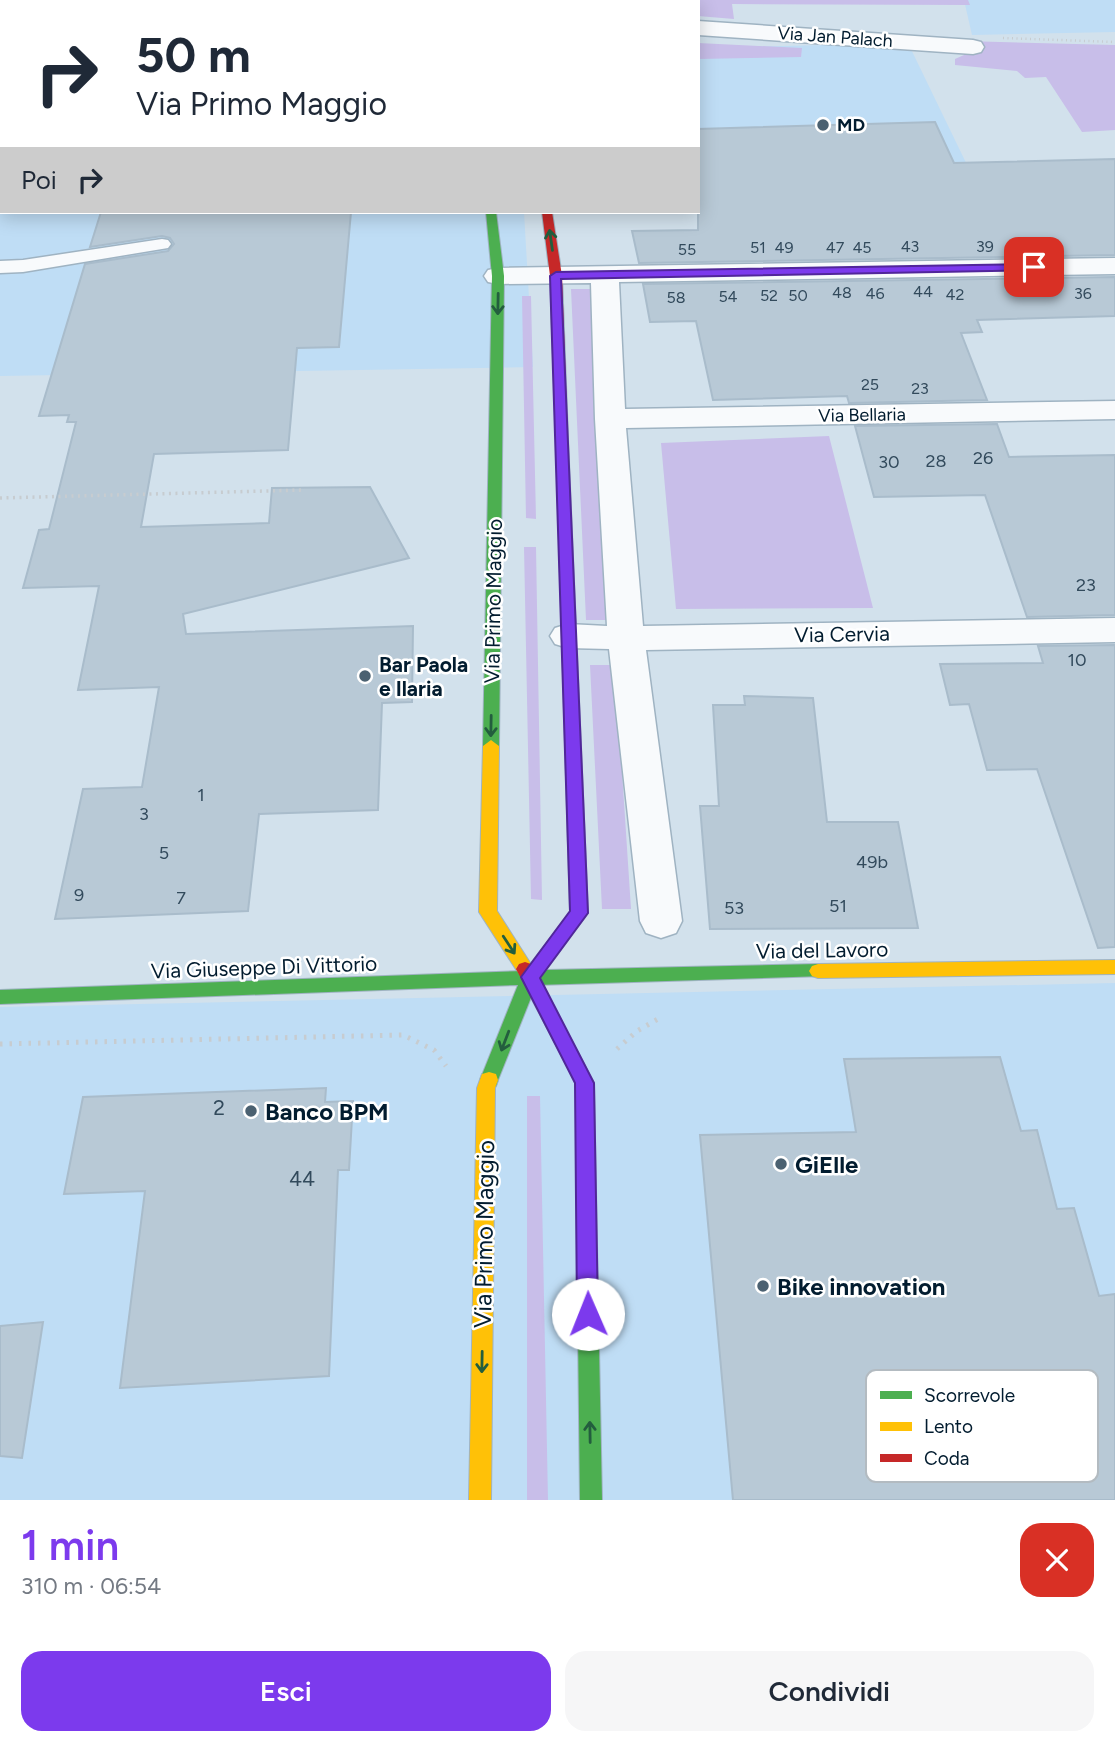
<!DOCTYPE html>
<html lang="it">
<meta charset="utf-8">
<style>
:root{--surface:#fff;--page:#f6f6f7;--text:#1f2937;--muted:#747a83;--accent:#7c3aed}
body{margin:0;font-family:Figtree,sans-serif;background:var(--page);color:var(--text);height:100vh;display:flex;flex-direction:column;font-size:26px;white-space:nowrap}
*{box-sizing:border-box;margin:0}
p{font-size:23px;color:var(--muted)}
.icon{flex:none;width:38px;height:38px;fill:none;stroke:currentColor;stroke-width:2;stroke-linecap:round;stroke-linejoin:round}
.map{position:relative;height:1500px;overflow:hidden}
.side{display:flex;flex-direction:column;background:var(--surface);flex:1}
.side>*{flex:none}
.guide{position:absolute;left:0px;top:0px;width:700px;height:214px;box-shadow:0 4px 18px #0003;background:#fff;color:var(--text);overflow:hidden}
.pin{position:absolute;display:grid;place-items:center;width:60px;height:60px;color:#fff;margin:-30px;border-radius:14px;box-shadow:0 4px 10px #0006}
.me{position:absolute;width:77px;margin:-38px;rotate:359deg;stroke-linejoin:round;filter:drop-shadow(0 0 5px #0008)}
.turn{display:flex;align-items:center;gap:24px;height:147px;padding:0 21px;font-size:32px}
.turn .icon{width:91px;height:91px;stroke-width:2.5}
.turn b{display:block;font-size:49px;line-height:60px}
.then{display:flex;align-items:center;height:66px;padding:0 21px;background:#0003;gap:14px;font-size:26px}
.round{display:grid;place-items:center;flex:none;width:74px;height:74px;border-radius:21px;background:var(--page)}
.overview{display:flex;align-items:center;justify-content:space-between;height:119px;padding:0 21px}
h1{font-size:42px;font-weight:600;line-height:52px;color:var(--accent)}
.button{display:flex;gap:14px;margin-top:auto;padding:14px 21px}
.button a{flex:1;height:80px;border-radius:21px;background:var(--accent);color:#fff;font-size:28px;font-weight:600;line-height:80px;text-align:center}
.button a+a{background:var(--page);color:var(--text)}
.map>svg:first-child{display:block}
.built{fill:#bfddf5}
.green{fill:#c8bee9}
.building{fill:#b8c9d6;stroke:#a9bccb;stroke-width:2}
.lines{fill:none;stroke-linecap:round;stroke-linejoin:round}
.lane-casing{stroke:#9fb3c2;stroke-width:3}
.street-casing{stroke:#9fb3c2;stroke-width:3}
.fast-casing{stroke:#9fb3c2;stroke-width:2}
.slow-casing{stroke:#9fb3c2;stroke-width:2}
.jam-casing{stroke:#9fb3c2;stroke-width:2}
.path-far2{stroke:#c7ccd0;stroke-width:2.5;stroke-dasharray:1 3.5;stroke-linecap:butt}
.path-far1{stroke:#c7ccd0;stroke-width:3.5;stroke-dasharray:2 4.5;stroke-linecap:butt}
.path{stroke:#c7ccd0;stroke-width:5;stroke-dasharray:2.5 7;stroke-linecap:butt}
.lane{fill:#f8fafc;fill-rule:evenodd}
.street{fill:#f8fafc;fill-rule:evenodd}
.fast{fill:#4caf50;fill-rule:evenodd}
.slow{fill:#ffc107;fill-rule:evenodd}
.jam{fill:#c62828;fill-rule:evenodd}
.oneway{stroke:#235e3e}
.route{fill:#7c3aed;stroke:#51269a;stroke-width:2}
.poi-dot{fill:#4b6171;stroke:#fff;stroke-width:2.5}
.labels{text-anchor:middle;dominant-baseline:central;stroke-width:5;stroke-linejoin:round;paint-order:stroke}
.far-number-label{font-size:16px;fill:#324a5c}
.far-street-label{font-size:18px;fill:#021c2f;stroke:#fff}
.far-poi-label{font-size:18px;font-weight:bold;fill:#021c2f;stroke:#fff;text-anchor:start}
.number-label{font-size:18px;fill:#324a5c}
.street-label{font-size:21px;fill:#021c2f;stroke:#fff}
.poi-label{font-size:21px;font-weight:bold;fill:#021c2f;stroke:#fff;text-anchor:start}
.near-number-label{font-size:21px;fill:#324a5c}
.near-poi-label{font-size:24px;font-weight:bold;fill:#021c2f;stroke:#fff;text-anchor:start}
.near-street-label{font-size:24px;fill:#021c2f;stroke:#fff}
.key{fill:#fff;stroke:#b3bbc1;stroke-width:2}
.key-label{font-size:19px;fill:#021c2f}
</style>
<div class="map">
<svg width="1115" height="1500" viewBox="0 0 1115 1500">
<rect width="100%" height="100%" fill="#d2e1ec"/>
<path class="built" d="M0,0H619L2,2V212H524L533,367L0,376Z
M964,0H1115V32L972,35Z
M908,43L985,202L698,211V48Z
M1115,983V1500H0V1007Z"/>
<path class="green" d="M638,0H968L970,5L732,4L734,19L698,16V2Z
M964,41L1115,45V130L1082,132L1046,77L1025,78L1017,71L955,65V59L964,55Z
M698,43L802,48L801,57L698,59Z
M571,289H593L612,620H586Z
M522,296H531L536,519L526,518Z
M829,436L873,608L676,609L661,443Z
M524,547H536L542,900L531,899Z
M590,665H615L631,909H602Z
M527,1096H540L548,1500H527Z"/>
<path class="building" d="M935,122L954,163L1115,159V255L639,263L632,231L698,230V129Z
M101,212H351L339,347L297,348L288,450L154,454L141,527L269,523L272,488L370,487L409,558L183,614L186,634L413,626L412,702L382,703L378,810L259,814L248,911L55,919L83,789L142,787L159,687L78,690L99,586L23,588L39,530L49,529L76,422H67L69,415L39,416L85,264L168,251L174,244L170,238L162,236L90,247Z
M1115,277V316L977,320L982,332L961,333L987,400L849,403L847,396L713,400L696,321L650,322L643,284Z
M997,424L1009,457L1115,455V615L1027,617L985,495L874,497L855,426Z
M1115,645V947L1098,948L1037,769L987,770L969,704L950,705L940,664L1043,663L1038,646Z
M744,696L813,698L827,822H898L918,928L710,929L700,806H719L713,705H745Z
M1000,1057L1021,1131L1037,1130L1057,1209L1074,1208L1099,1296L1115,1294V1500H733L700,1135L856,1132L844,1059Z
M326,1088L325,1102L353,1101L349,1170H338L329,1376L120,1388L145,1191L64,1194L83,1097Z
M43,1322L22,1458L0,1456V1326Z"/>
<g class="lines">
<g class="lane-casing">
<path id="lane" d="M162,239L168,240L171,244L168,248L23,272L0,273V261L23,260Z"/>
</g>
<g class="street-casing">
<path id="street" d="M698,21L973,40L981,42L984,47L981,52L973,54L698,35Z
M0,148H2V162H0Z
M1115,258V274L619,282L625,409L1115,401V419L626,428L643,626L1115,618V642L646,650L682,921L676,933L661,938L646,933L640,921L609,649L568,648L555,644L550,636L555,628L568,624L607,626L595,419L591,283L498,284L488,282L484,276L488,270L498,268Z"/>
</g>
<g class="fast-casing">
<path id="fast" d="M602,0H611L612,2H603Z
M0,37H2V43H0Z
M486,212H496L504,276L499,746L491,752L483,746L492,276Z
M562,435L568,439L588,913L546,970L818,964L824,966L827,971L824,976L536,985L498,1080L496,1086L489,1088L482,1086L480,1080L518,985L0,1004V990L525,971L570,912L556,439Z
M587,1237L594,1239L597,1246L602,1500H580L577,1246L580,1239Z"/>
</g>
<g class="slow-casing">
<path id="slow" d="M390,0H400L389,2Z
M491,740L499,746L497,911L534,969L531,974L525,976L519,974L479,912L483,746Z
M1115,960V974L818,978L812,976L809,971L812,966L818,964Z
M489,1072L496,1074L498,1080L495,1088L491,1500H469L477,1088L482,1074Z"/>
</g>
<g class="jam-casing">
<path id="jam" d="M542,212H552L562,276L568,439L562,443L556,439L550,276Z
M525,962L531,964L594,1083L597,1246L594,1253L587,1255L580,1253L577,1246L576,1083L516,969L519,964Z"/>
</g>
<path class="path-far2" d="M1003,38L1115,42"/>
<path class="path-far1" d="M0,498L304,490"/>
<path class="path" d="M0,1044L403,1035L434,1050L446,1066
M617,1049L637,1031L658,1019"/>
<use href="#lane" class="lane"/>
<use href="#street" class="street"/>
<use href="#fast" class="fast"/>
<use href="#slow" class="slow"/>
<use href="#jam" class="jam"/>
</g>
<defs><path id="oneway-shaft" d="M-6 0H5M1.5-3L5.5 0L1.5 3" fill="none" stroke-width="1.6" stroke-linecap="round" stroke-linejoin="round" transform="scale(1.75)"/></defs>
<g class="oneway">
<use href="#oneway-shaft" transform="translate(551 240) rotate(-98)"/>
<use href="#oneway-shaft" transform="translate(498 304) rotate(91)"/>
<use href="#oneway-shaft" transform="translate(491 726) rotate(91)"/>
<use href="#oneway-shaft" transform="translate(509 945) rotate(57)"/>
<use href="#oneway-shaft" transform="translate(505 1041) rotate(111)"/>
<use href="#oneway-shaft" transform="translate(482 1362) rotate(91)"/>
<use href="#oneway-shaft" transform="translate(590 1432) rotate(-91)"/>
</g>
<path class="route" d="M1034,264L1038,265V270L561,279L588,913L540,978L594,1083L598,1314L595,1322L588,1324L580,1322L577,1314L575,1083L521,977L570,911L550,276L556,272Z"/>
<g class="poi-dot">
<circle cx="823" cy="125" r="7"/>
<circle cx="365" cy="676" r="7"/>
<circle cx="251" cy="1111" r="7"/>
<circle cx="781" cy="1164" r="7"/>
<circle cx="763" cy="1286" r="7"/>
</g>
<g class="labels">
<g class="far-number-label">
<text x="910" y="246">43</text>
<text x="985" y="246">39</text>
<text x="758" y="247">51</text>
<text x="784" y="247">49</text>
<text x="835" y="247">47</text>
<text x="862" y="247">45</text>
<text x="687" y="249">55</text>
<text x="923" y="291">44</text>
<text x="842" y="292">48</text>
<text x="875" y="293">46</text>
<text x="1083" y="293">36</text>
<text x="955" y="294">42</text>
<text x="769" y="295">52</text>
<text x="798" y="295">50</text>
<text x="728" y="296">54</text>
<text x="676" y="297">58</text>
<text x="870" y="384">25</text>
<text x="920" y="388">23</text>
</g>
<g class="far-street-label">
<text transform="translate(835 37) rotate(4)">Via Jan Palach</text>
<text transform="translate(862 415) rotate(-1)">Via Bellaria</text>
</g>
<g class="far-poi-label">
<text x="837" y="125">MD</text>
</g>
<g class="number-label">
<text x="983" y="458">26</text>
<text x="936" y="461">28</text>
<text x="889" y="462">30</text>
<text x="1086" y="585">23</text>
<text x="1077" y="660">10</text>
<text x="201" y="795">1</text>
<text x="144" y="814">3</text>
<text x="164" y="853">5</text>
<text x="872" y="862">49b</text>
<text x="79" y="895">9</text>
<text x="181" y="898">7</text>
<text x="838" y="906">51</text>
<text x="734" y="908">53</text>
</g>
<g class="street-label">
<text transform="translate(493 601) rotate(-89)">Via Primo Maggio</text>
<text transform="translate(842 634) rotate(-1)">Via Cervia</text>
<text transform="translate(822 950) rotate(-1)">Via del Lavoro</text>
<text transform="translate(264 967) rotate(-2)">Via Giuseppe Di Vittorio</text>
</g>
<g class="poi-label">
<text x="379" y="664">Bar Paola<tspan x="379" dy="24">e Ilaria</tspan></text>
</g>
<g class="near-number-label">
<text x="219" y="1107">2</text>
<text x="302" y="1178">44</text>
</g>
<g class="near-poi-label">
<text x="265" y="1111">Banco BPM</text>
<text x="795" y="1164">GiElle</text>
<text x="777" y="1286">Bike innovation</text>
</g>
<g class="near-street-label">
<text transform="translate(484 1234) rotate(-89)">Via Primo Maggio</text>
</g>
</g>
<rect x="866" y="1370" width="232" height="112" rx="10" class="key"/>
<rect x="880" y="1391" width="32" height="8" fill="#4caf50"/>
<rect x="880" y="1422" width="32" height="9" fill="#ffc107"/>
<rect x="880" y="1454" width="32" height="8" fill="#c62828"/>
<g class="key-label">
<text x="924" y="1402">Scorrevole</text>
<text x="924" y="1433">Lento</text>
<text x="924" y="1465">Coda</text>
</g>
</svg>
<div class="pin" style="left:1034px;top:267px;background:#d93025"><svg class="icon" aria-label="arrive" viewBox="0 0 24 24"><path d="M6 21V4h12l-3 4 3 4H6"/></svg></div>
<svg class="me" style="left:588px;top:1314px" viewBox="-20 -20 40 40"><circle r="19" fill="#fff"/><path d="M0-13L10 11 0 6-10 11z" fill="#7c3aed"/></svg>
<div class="guide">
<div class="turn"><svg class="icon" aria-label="right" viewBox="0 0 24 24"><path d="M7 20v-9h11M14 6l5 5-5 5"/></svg><div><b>50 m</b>Via Primo Maggio</div></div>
<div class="then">Poi<svg class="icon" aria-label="right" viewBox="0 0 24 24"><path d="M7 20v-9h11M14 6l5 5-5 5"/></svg></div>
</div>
</div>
<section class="side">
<div class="overview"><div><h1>1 min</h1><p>310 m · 06:54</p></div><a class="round" style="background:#d93025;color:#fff"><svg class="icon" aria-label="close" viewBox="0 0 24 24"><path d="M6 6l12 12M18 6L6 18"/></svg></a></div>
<div class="button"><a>Esci</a><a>Condividi</a></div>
</section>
